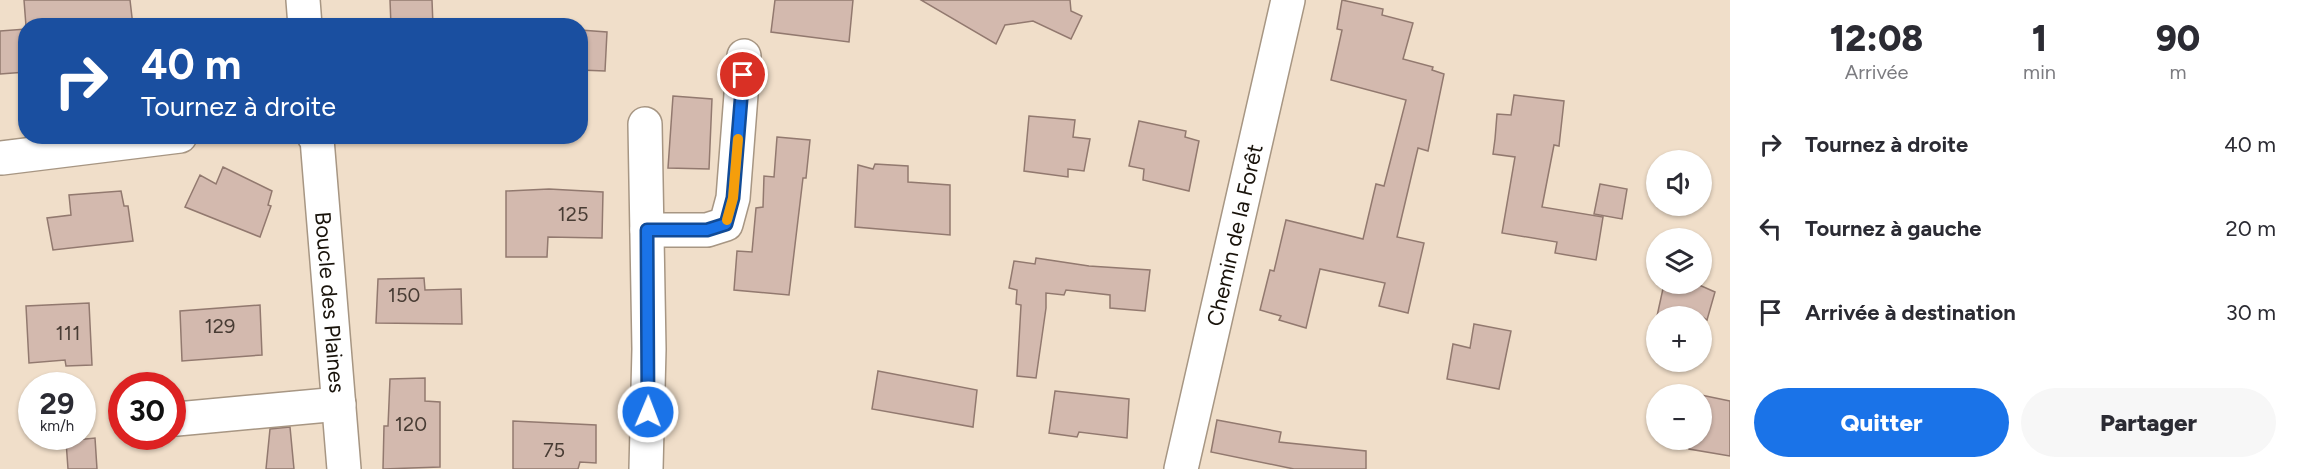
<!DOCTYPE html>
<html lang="fr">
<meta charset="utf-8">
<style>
:root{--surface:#fff;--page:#f7f7f7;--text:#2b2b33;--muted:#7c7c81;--accent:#1a73e8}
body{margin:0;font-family:Figtree,sans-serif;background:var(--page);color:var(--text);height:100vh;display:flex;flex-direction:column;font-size:22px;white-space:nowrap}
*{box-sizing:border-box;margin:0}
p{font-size:20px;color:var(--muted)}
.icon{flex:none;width:33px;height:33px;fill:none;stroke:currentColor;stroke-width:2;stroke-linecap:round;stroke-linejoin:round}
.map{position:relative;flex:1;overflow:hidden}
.details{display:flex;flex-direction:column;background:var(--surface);width:570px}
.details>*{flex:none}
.top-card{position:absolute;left:18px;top:18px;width:570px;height:126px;border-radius:24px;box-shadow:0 2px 4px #0004;background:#1a4fa0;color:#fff;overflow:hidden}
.buttons{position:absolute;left:1646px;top:150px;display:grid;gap:12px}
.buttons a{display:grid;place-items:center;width:66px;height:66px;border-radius:50%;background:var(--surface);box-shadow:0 2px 4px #0004;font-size:30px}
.speed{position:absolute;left:18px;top:372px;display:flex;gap:12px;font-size:30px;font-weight:700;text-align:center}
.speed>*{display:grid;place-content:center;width:78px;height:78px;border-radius:50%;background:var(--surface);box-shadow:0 2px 4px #0004;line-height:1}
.speed small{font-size:15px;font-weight:400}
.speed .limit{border:9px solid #d22;background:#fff;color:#111}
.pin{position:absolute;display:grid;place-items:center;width:51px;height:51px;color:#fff;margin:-26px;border:3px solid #fff;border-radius:50%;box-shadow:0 2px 6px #0007}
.me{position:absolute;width:66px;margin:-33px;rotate:1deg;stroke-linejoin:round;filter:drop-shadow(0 0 4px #0008)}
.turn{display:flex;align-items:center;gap:21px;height:126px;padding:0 24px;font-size:27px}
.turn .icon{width:78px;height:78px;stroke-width:2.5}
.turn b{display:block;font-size:42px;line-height:51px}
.eta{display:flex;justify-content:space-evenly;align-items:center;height:102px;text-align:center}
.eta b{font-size:36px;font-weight:800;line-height:42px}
.action{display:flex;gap:12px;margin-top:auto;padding:12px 24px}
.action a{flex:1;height:69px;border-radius:36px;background:var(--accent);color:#fff;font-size:24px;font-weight:800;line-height:69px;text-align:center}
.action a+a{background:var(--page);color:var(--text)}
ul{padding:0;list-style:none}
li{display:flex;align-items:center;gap:18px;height:84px;padding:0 24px}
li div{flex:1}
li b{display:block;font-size:22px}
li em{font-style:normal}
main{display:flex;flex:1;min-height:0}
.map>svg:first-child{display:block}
.building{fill:#d3b9ae;stroke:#92796f;stroke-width:1.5}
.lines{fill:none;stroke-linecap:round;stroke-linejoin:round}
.minor-casing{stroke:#a79683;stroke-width:36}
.minor{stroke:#fff;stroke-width:33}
.route-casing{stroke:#114b97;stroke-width:15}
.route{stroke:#1a73e8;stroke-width:10}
.slow{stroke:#f59e0b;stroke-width:10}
.labels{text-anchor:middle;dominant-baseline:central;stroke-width:4.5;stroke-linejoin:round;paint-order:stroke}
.number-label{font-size:20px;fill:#483c34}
.street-label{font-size:22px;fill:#19130b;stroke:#f0dec9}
</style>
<main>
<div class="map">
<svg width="1730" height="469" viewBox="0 0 1730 469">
<rect width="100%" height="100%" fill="#f0dec9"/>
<path class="building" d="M24,0H130L133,26H26Z
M390,0H432L433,26H391Z
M775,0H853L849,42L771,32Z
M921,0H1070L1071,11L1082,16L1071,39L1033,21L1005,25L996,44Z
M1342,0L1383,9L1382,15L1413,23L1403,59L1433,67L1432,70L1444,74L1428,151L1418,148L1397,237L1424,243L1408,313L1379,306L1385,283L1320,269L1306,328L1279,320L1281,316L1260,310L1270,270L1274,271L1286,220L1363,239L1376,184L1384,186L1406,100L1331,80L1342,30L1337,29Z
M26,29V72L0,74V31Z
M580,30L607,32L605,71L580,70Z
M1514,95L1564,101L1559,146L1554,145L1542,207L1603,217L1596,260L1555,253L1557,242L1502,233L1515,157L1493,154L1495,139L1497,114L1511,115Z
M673,96L712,99L709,169L668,168Z
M1029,116L1075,120L1073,137L1090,139L1084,171L1068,169V177L1024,171Z
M1139,121L1186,131L1185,137L1199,141L1189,191L1143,180L1144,169L1129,166Z
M777,137L810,140L806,178H803L789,295L734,290L737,251L752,252L756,208L763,207L764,176L774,177Z
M875,164L908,166V182L950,185V235L855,227L858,165L873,169Z
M223,167L272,191L268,205L271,206L260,237L185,207L200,175L216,184Z
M1600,184L1627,189L1622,219L1594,214Z
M549,189L603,192L602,238L548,237L547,257H506V191Z
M121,191L124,206H128L133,241L53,250L47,218L71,215L69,195Z
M1036,258L1089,266L1150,270L1145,311L1110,308V295L1066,290L1064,295L1046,293V308L1036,378L1017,376L1021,305L1016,304L1017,290L1009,288L1014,261L1035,264Z
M424,278L425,290L461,289L462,324L376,323L378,279Z
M1664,284H1697L1715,292L1707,320L1701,316H1657Z
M89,303L92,365L66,366L65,360L29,363L26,306Z
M260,305L262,355L182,361L180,311Z
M1474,324L1511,331L1499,389L1447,379L1453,344L1470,348Z
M878,371L977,390L973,427L872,409Z
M425,378V401L440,402V467L383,469L384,426H388L390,379Z
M1055,391L1129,399L1127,438L1079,432L1077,437L1049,433Z
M1701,395L1730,401V456L1689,449V440H1701Z
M1217,420L1281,432L1279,442L1366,451V469H1294L1211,452Z
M513,421L596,425V463L580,462L578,469H513Z
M290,427L294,469H266L270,429Z
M95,438L97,469H68L66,441Z"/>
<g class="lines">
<g class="minor-casing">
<g id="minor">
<path d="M303,0L305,26"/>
<path d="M645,124L649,349L646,469"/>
<path id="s1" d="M314,136L317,139L344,469"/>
<path d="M2,158L180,136"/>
<path d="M647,230H707L726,224L733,198L744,56"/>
<path d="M177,419L339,404"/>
<path id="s2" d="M1181,469L1288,0"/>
</g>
</g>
<use href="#minor" class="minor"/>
</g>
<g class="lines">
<g class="route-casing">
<path id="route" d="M648,412L647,230H707L726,224L733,198L743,75"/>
</g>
<use href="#route" class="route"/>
<path class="slow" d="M727,220L733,198L738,139"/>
</g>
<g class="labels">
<g class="number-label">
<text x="573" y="214">125</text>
<text x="404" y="295">150</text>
<text x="220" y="326">129</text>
<text x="68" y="333">111</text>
<text x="411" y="424">120</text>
<text x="554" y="450">75</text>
</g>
<g class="street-label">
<text stroke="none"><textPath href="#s2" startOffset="240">Chemin de la Forêt</textPath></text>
<text stroke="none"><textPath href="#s1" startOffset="168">Boucle des Plaines</textPath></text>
</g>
</g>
</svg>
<div class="buttons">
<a><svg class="icon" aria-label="sound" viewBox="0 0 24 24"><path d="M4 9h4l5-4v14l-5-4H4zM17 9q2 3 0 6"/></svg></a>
<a><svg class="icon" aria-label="layers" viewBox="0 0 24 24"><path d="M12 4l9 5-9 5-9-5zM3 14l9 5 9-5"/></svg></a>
<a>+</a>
<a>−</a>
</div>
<div class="speed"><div>29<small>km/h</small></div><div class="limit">30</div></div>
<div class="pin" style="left:743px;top:75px;background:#d93025"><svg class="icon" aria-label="arrive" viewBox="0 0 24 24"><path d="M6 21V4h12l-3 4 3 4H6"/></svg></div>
<svg class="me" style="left:648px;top:412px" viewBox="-20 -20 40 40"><circle r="17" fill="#1a73e8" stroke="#fff" stroke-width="3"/><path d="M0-11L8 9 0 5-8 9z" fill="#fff"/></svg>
<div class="top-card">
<div class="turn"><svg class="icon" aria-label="right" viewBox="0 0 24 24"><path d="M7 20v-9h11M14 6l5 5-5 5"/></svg><div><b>40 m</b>Tournez à droite</div></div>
</div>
</div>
<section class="details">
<div class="eta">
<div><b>12:08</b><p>Arrivée</p></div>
<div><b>1</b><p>min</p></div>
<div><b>90</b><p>m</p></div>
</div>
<ul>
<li><svg class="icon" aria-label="right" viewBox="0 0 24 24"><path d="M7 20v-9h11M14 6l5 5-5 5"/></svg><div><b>Tournez à droite</b></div><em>40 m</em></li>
<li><svg class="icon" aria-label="left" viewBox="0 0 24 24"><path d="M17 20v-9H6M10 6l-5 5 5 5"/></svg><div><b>Tournez à gauche</b></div><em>20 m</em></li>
<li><svg class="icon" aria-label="arrive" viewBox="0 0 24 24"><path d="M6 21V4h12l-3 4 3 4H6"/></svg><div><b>Arrivée à destination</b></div><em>30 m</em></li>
</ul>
<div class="action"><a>Quitter</a><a>Partager</a></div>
</section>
</main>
